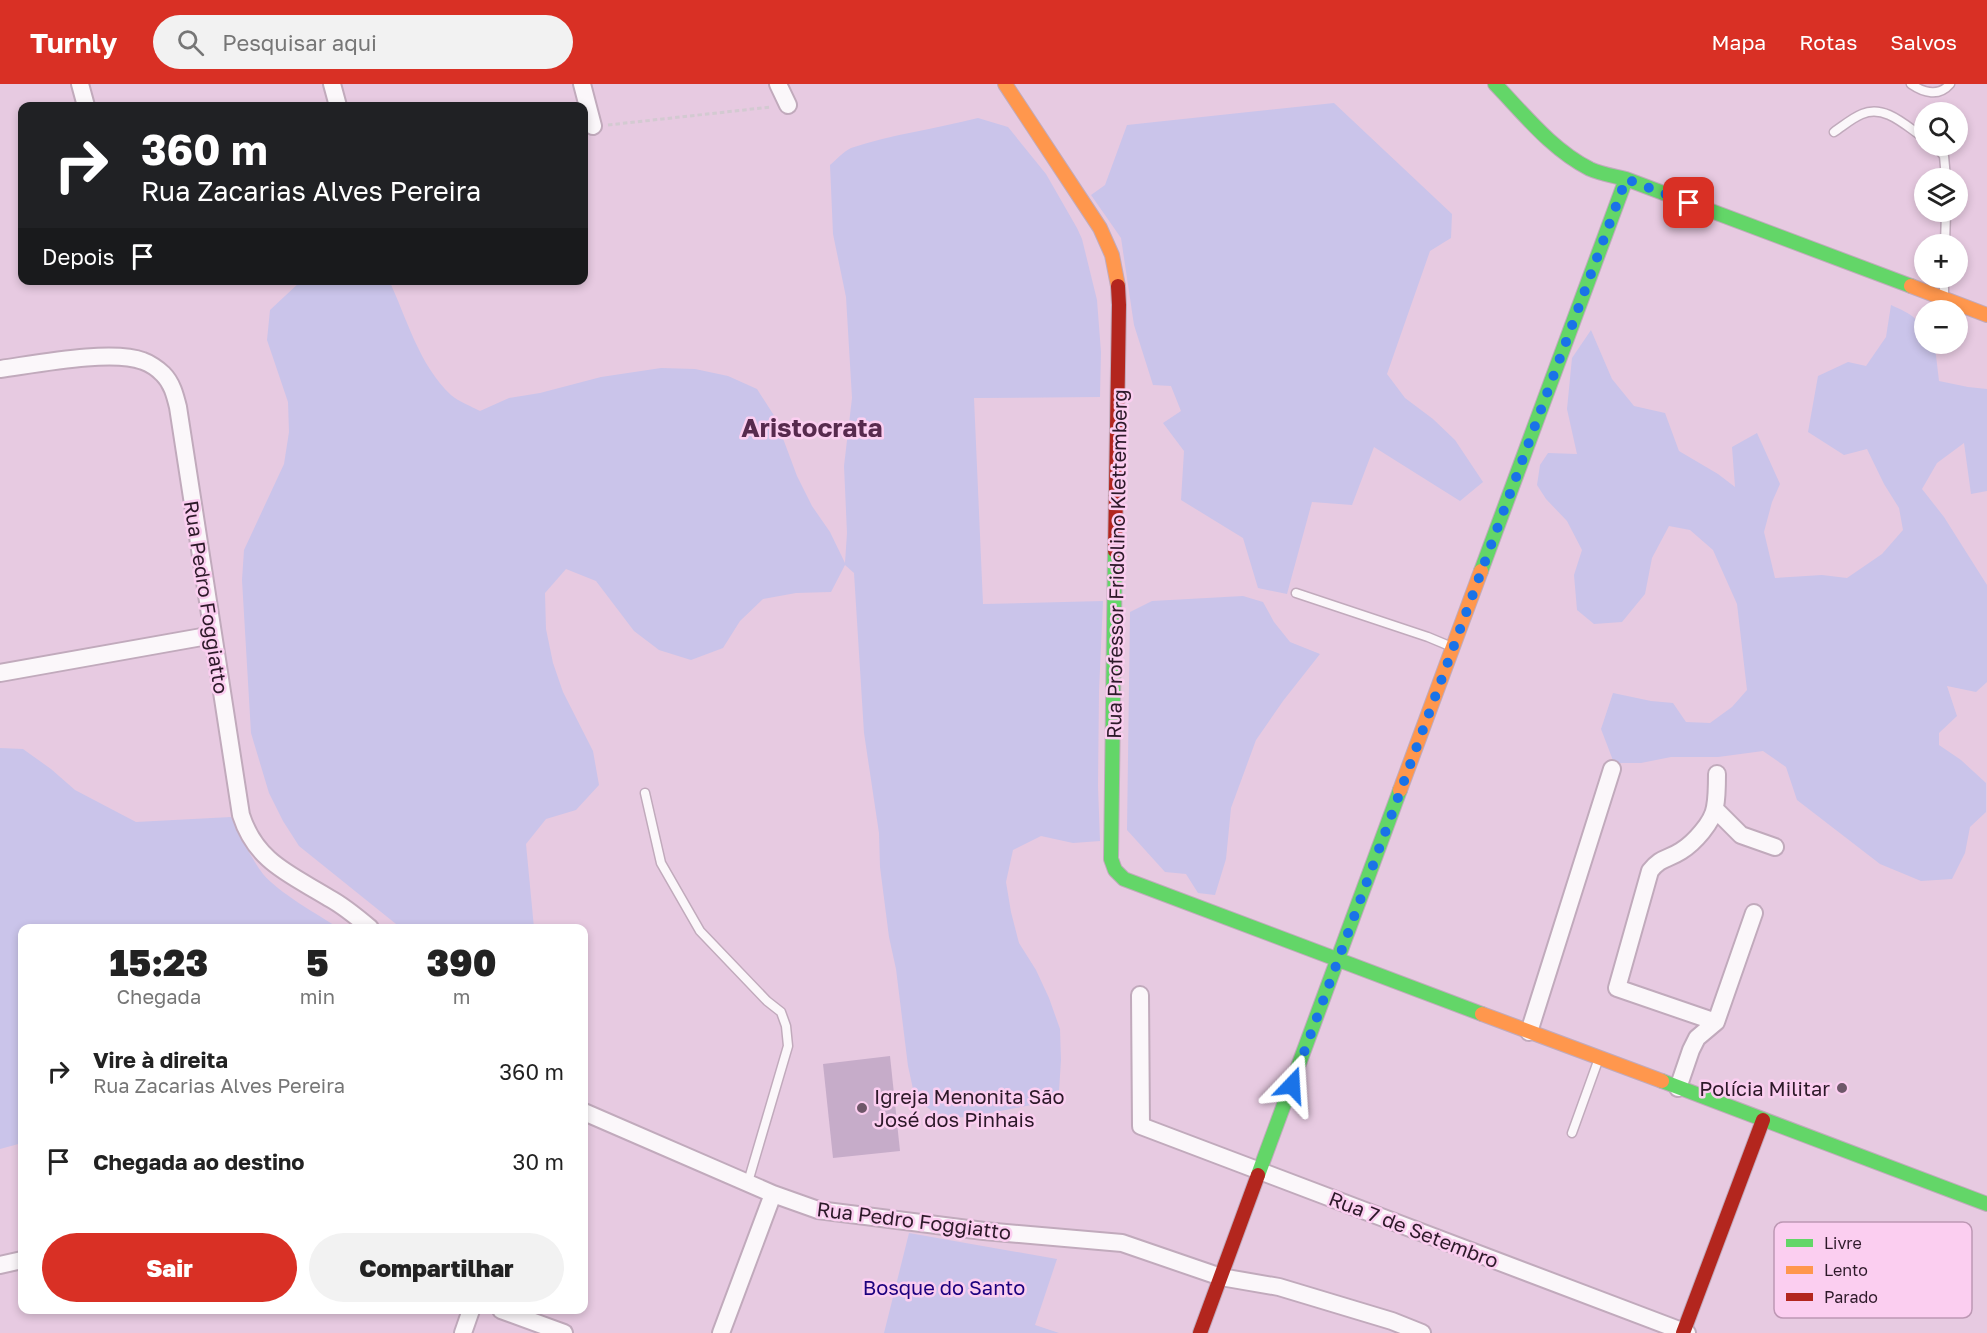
<!DOCTYPE html>
<html lang="pt">
<meta charset="utf-8">
<style>
:root{--surface:#fff;--page:#f2f2f2;--text:#222;--muted:#767676;--accent:#d93025}
body{margin:0;font-family:"Golos Text",sans-serif;background:var(--page);color:var(--text);height:100vh;display:flex;flex-direction:column;font-size:22px;white-space:nowrap}
*{box-sizing:border-box;margin:0}
p{font-size:20px;color:var(--muted)}
.icon{flex:none;width:33px;height:33px;fill:none;stroke:currentColor;stroke-width:2;stroke-linecap:round;stroke-linejoin:round}
.map{position:relative;flex:1;overflow:hidden}
.details{position:absolute;left:18px;top:840px;width:570px;height:390px;display:flex;flex-direction:column;background:var(--surface);border-radius:12px;box-shadow:0 3px 9px #0003}
.details>*{flex:none}
.hud{position:absolute;left:18px;top:18px;width:570px;height:183px;border-radius:12px;box-shadow:0 3px 9px #0003;background:#202124;color:#fff;overflow:hidden}
.buttons{position:absolute;left:1914px;top:18px;display:grid;gap:12px}
.buttons a{display:grid;place-items:center;width:54px;height:54px;border-radius:50%;background:var(--surface);box-shadow:0 3px 9px #0003;font-size:30px}
.pin{position:absolute;display:grid;place-items:center;width:51px;height:51px;color:#fff;margin:-26px;border-radius:12px;box-shadow:0 3px 9px #0006}
.me{position:absolute;width:66px;margin:-33px;rotate:20deg;stroke-linejoin:round;filter:drop-shadow(0 0 4px #0008)}
.turn{display:flex;align-items:center;gap:21px;height:126px;padding:0 24px;font-size:27px}
.turn .icon{width:78px;height:78px;stroke-width:2.5}
.turn b{display:block;font-size:42px;line-height:51px}
.then{display:flex;align-items:center;height:57px;padding:0 24px;background:#0003;gap:12px;font-size:22px}
.eta{display:flex;justify-content:space-evenly;align-items:center;height:102px;text-align:center}
.eta b{font-size:36px;font-weight:800;line-height:42px}
.action{display:flex;gap:12px;margin-top:auto;padding:12px 24px}
.action a{flex:1;height:69px;border-radius:36px;background:var(--accent);color:#fff;font-size:24px;font-weight:800;line-height:69px;text-align:center}
.action a+a{background:var(--page);color:var(--text)}
ul{padding:0;list-style:none}
li{display:flex;align-items:center;gap:18px;height:90px;padding:0 24px}
li div{flex:1}
li b{display:block;font-size:22px}
li em{font-style:normal}
header{display:flex;align-items:center;gap:36px;box-sizing:border-box;height:84px;padding:0 30px;background:var(--accent);color:#fff}
header strong{font-size:28px}
nav{display:flex;gap:33px;margin-inline-start:auto;font-size:21px}
.search{width:420px;height:54px;background:var(--page);display:flex;align-items:center;gap:15px;box-sizing:border-box;padding:0 21px;border-radius:33px;color:var(--muted);font-size:22px}
.map>svg:first-child{display:block}
.green{fill:#cac4ea}
.building{fill:#c6acc9}
.lines{fill:none;stroke-linecap:round;stroke-linejoin:round}
.lane-casing{stroke:#c1aabc;stroke-width:11}
.street-casing{stroke:#c1aabc;stroke-width:20}
.fast-casing{stroke:#c1aabc;stroke-width:16}
.slow-casing{stroke:#c1aabc;stroke-width:16}
.jam-casing{stroke:#c1aabc;stroke-width:16}
.path{stroke:#d3cad1;stroke-width:3;stroke-dasharray:4.5 3;stroke-linecap:butt}
.lane{stroke:#fbf7fa;stroke-width:8}
.street{stroke:#fbf7fa;stroke-width:16}
.fast{stroke:#63d668;stroke-width:14}
.slow{stroke:#ff974d;stroke-width:14}
.jam{stroke:#b3261e;stroke-width:14}
.route{stroke:#1a73e8;stroke-width:10;stroke-dasharray:0 18}
.poi-dot{fill:#6e5769;stroke:#fbcef0;stroke-width:2}
.labels{text-anchor:middle;dominant-baseline:central;stroke-width:5;stroke-linejoin:round;paint-order:stroke}
.street-label{font-size:20px;fill:#2d1929;stroke:#fbcef0}
.poi-label{font-size:20px;fill:#2d1929;stroke:#fbcef0;text-anchor:end}
.park-label{font-size:20px;fill:#1c017e;stroke:#fbcef0}
.district-label{font-size:26px;font-weight:bold;fill:#572a4e;stroke:#fbcef0}
.key{fill:#fbcef0;stroke:#bd98b4;stroke-width:1.5}
.key-label{font-size:16px;fill:#2d1929}
</style>
<header>
<strong>Turnly</strong>
<div class="search"><svg class="icon" aria-label="search" viewBox="0 0 24 24"><circle cx="10" cy="10" r="6"/><path d="M15 15l6 6"/></svg>Pesquisar aqui</div>
<nav><a>Mapa</a><a>Rotas</a><a>Salvos</a></nav>
</header>
<div class="map">
<svg width="1987" height="1249" viewBox="0 0 1987 1249">
<rect width="100%" height="100%" fill="#e7cae1"/>
<path class="green" d="M1334,19L1452,130L1451,154L1430,167L1387,290L1405,314L1433,335L1455,356L1483,398L1460,417L1374,363L1352,421L1312,418L1287,510L1258,504L1243,454L1181,416L1184,367L1163,339L1181,327L1171,302L1153,301L1134,241L1121,154L1091,111L1105,101L1127,41Z
M978,34L1008,43L1046,90L1077,144L1082,155L1097,216L1101,268L1100,313L974,314L983,520L1103,517L1099,607L1098,702L1100,757L1073,759L1041,752L1013,766L1006,798L1011,828L1019,859L1036,886L1049,914L1060,945L1061,976L1059,1007L1031,1021L970,1033L941,1034L915,1014L908,982L896,885L889,853L880,783L879,749L864,649L854,489L845,481L831,508L796,509L763,515L740,537L723,564L691,576L659,566L634,547L596,497L566,485L545,509L546,545L553,579L563,608L593,667L599,701L576,726L546,735L526,760L534,844H401L299,762L283,737L269,709L251,649L242,496L244,466L284,380L289,348L288,318L267,256L270,226L301,197L389,196C407,235 419,281 451,311C459,318 471,322 480,327L509,314L540,309L601,293L661,284L695,285L728,292L757,305L775,333L797,392L812,422L830,448L845,479L847,449L844,382L852,314L846,213L833,150L830,81C836,76 844,67 851,64C892,50 936,45 978,34Z
M1891,221C1911,230 1924,235 1924,260H1932L1935,263L1939,297L1968,303L1987,305V407L1971,410L1964,359L1937,379L1922,405L1944,433L1987,501V598L1976,608L1947,602L1957,632L1939,649V661L1961,676L1986,699V728L1970,743L1965,769L1952,795L1921,797L1880,780L1797,716L1786,683L1763,667L1718,673H1671L1641,679H1614L1601,645L1613,609L1651,617L1673,619L1686,638L1710,639L1732,623L1747,606L1737,520L1713,466L1690,446L1669,442L1652,474L1645,510L1622,538L1594,540L1577,526L1574,491L1582,466L1567,437L1546,415L1537,401L1540,381L1548,369L1577,370L1567,325L1572,274L1591,246L1612,295L1634,322L1665,329L1679,367L1718,390L1735,403L1732,363L1757,349L1780,400L1772,418L1764,448L1775,494L1822,491L1847,494L1882,470L1903,446L1899,424L1884,400L1867,365L1844,371L1808,348L1818,292L1848,278L1866,282L1886,253Z
M1243,512L1263,518L1274,538L1290,558L1320,570L1283,617L1256,656L1231,724L1226,775L1215,811L1198,809L1186,790L1165,788L1127,746L1130,528L1152,517Z
M0,664L23,665L51,685L75,706L136,738L231,733C241,752 250,773 263,790C278,808 318,831 339,844H22V1059L0,1065Z
M909,1149L1057,1175L1035,1241L1059,1249H884Z"/>
<path class="building" d="M890,972L900,1067L833,1074L823,980Z"/>
<g class="lines">
<g class="lane-casing">
<path id="lane" d="M1911,0C1924,9 1939,13 1950,0
M1834,48C1843,42 1852,34 1862,30C1885,20 1906,42 1924,54
M1936,62L1944,72L1946,94
M1945,160L1946,128
M1944,211V194
M1296,509L1428,553L1452,563
M645,709L661,779L700,847L767,917L781,928L786,942L788,962L748,1098
M1572,1049L1598,977"/>
</g>
<g class="street-casing">
<path id="street" d="M80,0L86,22
M332,0L338,22
M582,0L593,42
M778,0L788,21
M0,285C36,280 112,265 143,277C149,279 158,285 163,290C172,299 175,311 178,323L241,731C256,778 290,790 329,814C344,822 357,833 370,844
M0,589L213,551
M1715,725L1741,751L1775,763
M1140,911L1141,1042L1687,1249
M1716,938L1617,904L1650,787C1661,773 1667,776 1681,767C1694,759 1713,738 1715,723C1717,713 1717,701 1717,690
M1529,948L1612,685
M1678,1004L1691,966L1697,954L1716,938L1754,829
M584,1028L773,1110L818,1126L984,1147L1122,1159L1221,1193L1279,1203L1392,1237L1422,1249
M0,1181L22,1176
M501,1226L564,1249
M463,1249L471,1226
M721,1249L773,1110"/>
</g>
<g class="fast-casing">
<path id="fast" d="M1495,0C1524,30 1552,66 1590,85C1601,90 1614,92 1626,95L1911,202
M1115,467L1111,775L1115,786L1124,795L1482,930
M1481,487L1626,95
M1662,997L1987,1120
M1258,1091L1400,706"/>
</g>
<g class="slow-casing">
<path id="slow" d="M1005,0L1100,144L1112,171L1118,202
M1911,202L1987,231
M1400,706L1481,487
M1482,930L1662,997"/>
</g>
<g class="jam-casing">
<path id="jam" d="M1115,467L1119,221L1118,202
M1200,1249L1258,1091
M1683,1249L1763,1036"/>
</g>
<path class="path" d="M608,41L771,23"/>
<use href="#lane" class="lane"/>
<use href="#street" class="street"/>
<use href="#fast" class="fast"/>
<use href="#slow" class="slow"/>
<use href="#jam" class="jam"/>
</g>
<g class="lines">
<path class="route" d="M1292,1001L1626,95L1689,119"/>
</g>
<g class="poi-dot">
<circle cx="1842" cy="1004" r="6"/>
<circle cx="862" cy="1024" r="6"/>
</g>
<g class="labels">
<g class="street-label">
<text transform="translate(1116 480) rotate(-89)">Rua Professor Fridolino Klettemberg</text>
<text transform="translate(207 513) rotate(81)">Rua Pedro Foggiatto</text>
<text transform="translate(914 1136) rotate(7)">Rua Pedro Foggiatto</text>
<text transform="translate(1414 1145) rotate(21)">Rua 7 de Setembro</text>
</g>
<g class="poi-label">
<text x="1830" y="1004">Polícia Militar</text>
<text x="874" y="1012" text-anchor="start">Igreja Menonita São<tspan x="874" dy="23">José dos Pinhais</tspan></text>
</g>
<g class="park-label">
<text x="944" y="1203">Bosque do Santo</text>
</g>
<g class="district-label">
<text x="812" y="343">Aristocrata</text>
</g>
</g>
<rect x="1774" y="1138" width="198" height="96" rx="9" class="key"/>
<rect x="1786" y="1155" width="27" height="8" fill="#63d668"/>
<rect x="1786" y="1182" width="27" height="8" fill="#ff974d"/>
<rect x="1786" y="1209" width="27" height="8" fill="#b3261e"/>
<g class="key-label">
<text x="1824" y="1165">Livre</text>
<text x="1824" y="1192">Lento</text>
<text x="1824" y="1219">Parado</text>
</g>
</svg>
<div class="buttons">
<a><svg class="icon" aria-label="search" viewBox="0 0 24 24"><circle cx="10" cy="10" r="6"/><path d="M15 15l6 6"/></svg></a>
<a><svg class="icon" aria-label="layers" viewBox="0 0 24 24"><path d="M12 4l9 5-9 5-9-5zM3 14l9 5 9-5"/></svg></a>
<a>+</a>
<a>−</a>
</div>
<div class="pin" style="left:1689px;top:119px;background:#d93025"><svg class="icon" aria-label="arrive" viewBox="0 0 24 24"><path d="M6 21V4h12l-3 4 3 4H6"/></svg></div>
<svg class="me" style="left:1292px;top:1001px" viewBox="-20 -20 40 40"><path d="M0-17L14 15 0 8-14 15z" fill="#1a73e8" stroke="#fff" stroke-width="4"/></svg>
<div class="hud">
<div class="turn"><svg class="icon" aria-label="right" viewBox="0 0 24 24"><path d="M7 20v-9h11M14 6l5 5-5 5"/></svg><div><b>360 m</b>Rua Zacarias Alves Pereira</div></div>
<div class="then">Depois<svg class="icon" aria-label="arrive" viewBox="0 0 24 24"><path d="M6 21V4h12l-3 4 3 4H6"/></svg></div>
</div>
<section class="details">
<div class="eta">
<div><b>15:23</b><p>Chegada</p></div>
<div><b>5</b><p>min</p></div>
<div><b>390</b><p>m</p></div>
</div>
<ul>
<li><svg class="icon" aria-label="right" viewBox="0 0 24 24"><path d="M7 20v-9h11M14 6l5 5-5 5"/></svg><div><b>Vire à direita</b><p>Rua Zacarias Alves Pereira</p></div><em>360 m</em></li>
<li><svg class="icon" aria-label="arrive" viewBox="0 0 24 24"><path d="M6 21V4h12l-3 4 3 4H6"/></svg><div><b>Chegada ao destino</b></div><em>30 m</em></li>
</ul>
<div class="action"><a>Sair</a><a>Compartilhar</a></div>
</section>
</div>
